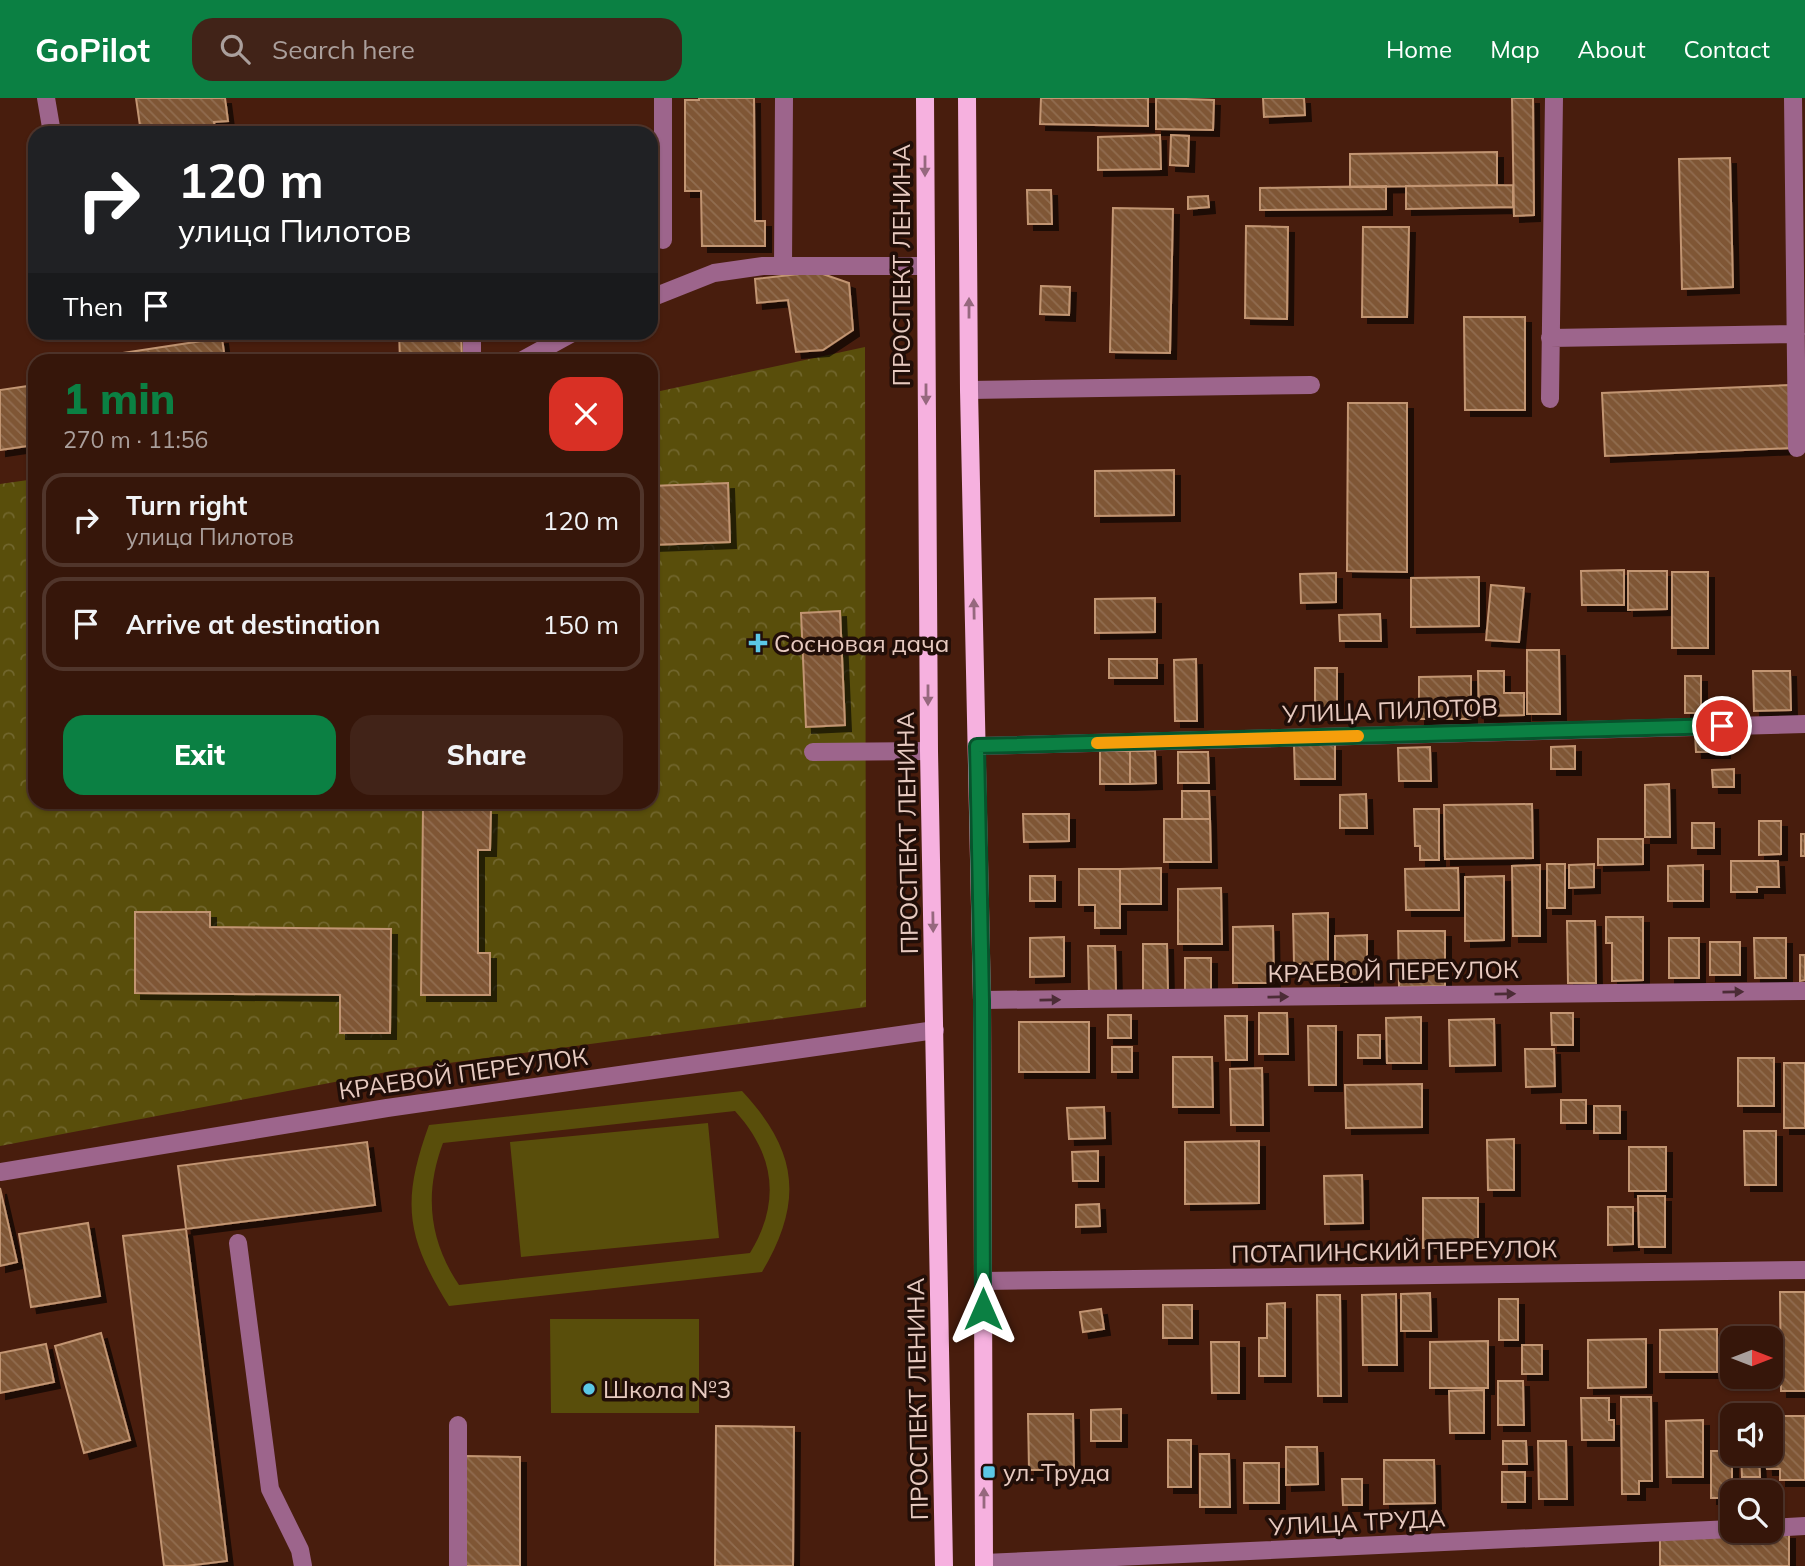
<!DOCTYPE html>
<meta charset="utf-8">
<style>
:root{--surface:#36160a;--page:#412318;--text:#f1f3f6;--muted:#aa9f9c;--line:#50352b;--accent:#0b8043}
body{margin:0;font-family:Mulish,sans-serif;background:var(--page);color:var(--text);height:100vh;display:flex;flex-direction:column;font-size:26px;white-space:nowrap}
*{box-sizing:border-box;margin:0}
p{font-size:23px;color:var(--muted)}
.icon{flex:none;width:38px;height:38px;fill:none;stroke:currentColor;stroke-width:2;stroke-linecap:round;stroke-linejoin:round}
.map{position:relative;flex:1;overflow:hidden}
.sheet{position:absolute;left:28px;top:256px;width:630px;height:455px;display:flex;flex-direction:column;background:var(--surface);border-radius:21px;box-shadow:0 2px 5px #0004,0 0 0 2px var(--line)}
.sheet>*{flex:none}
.banner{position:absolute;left:28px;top:28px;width:630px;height:214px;border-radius:21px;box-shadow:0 2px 5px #0004,0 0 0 2px var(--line);background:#202124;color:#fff;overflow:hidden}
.needle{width:46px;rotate:90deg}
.buttons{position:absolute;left:1720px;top:1228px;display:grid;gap:14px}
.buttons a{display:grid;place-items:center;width:63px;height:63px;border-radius:14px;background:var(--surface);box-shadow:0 2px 5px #0004,0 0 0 2px var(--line);font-size:35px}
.pin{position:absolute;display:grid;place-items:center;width:60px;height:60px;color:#fff;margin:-30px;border:4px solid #fff;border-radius:50%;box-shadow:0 2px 7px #0007}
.me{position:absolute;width:77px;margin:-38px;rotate:0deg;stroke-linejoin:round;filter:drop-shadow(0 0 5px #0008)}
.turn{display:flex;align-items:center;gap:24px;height:147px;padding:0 35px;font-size:32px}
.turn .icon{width:91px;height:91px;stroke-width:2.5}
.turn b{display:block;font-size:49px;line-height:60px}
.then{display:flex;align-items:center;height:66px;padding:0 35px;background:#0003;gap:14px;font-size:26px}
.round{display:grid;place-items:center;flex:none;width:74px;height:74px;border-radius:21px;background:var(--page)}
.summary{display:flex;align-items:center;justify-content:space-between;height:119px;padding:0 35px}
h1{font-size:42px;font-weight:800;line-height:52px;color:var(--accent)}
.button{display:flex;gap:14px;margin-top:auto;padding:14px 35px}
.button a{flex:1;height:80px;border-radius:21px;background:var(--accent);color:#fff;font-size:28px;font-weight:800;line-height:80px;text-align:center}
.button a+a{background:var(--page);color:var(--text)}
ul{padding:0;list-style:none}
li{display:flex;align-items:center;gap:21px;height:94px;margin:0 14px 10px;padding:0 21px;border:4px solid var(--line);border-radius:21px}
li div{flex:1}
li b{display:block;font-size:26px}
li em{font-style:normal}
header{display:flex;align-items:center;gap:42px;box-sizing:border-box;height:98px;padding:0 35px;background:var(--accent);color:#fff}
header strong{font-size:33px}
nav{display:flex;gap:38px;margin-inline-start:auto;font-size:24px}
.search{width:490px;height:63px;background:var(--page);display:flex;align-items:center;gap:18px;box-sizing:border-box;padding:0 24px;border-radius:21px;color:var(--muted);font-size:26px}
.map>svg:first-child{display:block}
.forest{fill:url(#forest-crowns)}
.pitch{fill:#594e0b;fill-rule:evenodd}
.building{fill:url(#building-back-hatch);stroke:#c29572;stroke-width:2;filter:url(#shadow)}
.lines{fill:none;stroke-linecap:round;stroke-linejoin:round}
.minor{stroke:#9d658c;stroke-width:18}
.major{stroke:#f6b1df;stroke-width:18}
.oneway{fill:#96687e}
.oneway2{fill:#4c2c36}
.route-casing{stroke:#07532c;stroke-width:18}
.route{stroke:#0b8043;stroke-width:12}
.slow{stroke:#f59e0b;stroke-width:12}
.poi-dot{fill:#5bc8e6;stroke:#210e08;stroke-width:2.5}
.labels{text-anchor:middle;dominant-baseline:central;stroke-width:7;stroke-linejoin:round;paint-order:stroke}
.street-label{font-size:24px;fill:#e7cac0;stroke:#210e08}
.poi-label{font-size:24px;fill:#e7cac0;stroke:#210e08;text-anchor:start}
</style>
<header>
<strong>GoPilot</strong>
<div class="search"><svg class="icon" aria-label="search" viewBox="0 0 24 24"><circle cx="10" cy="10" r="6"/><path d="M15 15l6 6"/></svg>Search here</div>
<nav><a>Home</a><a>Map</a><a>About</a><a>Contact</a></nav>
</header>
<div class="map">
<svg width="1805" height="1468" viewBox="0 0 1805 1468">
<defs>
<pattern id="forest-crowns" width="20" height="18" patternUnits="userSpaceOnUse" patternTransform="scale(1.75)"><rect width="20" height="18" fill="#594e0b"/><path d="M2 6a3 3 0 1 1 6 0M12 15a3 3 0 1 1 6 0" fill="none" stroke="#71662d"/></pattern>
<pattern id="building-back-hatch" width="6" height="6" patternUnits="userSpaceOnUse" patternTransform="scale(1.75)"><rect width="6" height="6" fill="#7f5635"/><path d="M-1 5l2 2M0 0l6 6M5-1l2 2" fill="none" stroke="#916d50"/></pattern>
<filter id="shadow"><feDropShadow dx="6" dy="6" stdDeviation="0" flood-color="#0009"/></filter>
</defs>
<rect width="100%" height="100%" fill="#481d0d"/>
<path class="forest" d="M865,249L866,909L397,972L0,1048V386L35,381V704H651V295Z"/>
<path class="pitch" d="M742,993C798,1053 804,1103 762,1174L449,1208C406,1139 401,1104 429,1027ZM735,1013C775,1057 781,1104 750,1155L459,1187C429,1143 424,1095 443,1045Z
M708,1025L719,1140L521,1159L510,1044Z
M550,1221H699V1315H551Z"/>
<path class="building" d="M136,0H225L228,23L214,24L216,35H141Z
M699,0H754L755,123H765V148H702L701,93H685V2H699Z
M1041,0H1148V28L1040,26Z
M1156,0L1214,2L1213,32L1156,31Z
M1263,0H1304L1305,17L1264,19Z
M1512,0H1533L1534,117L1514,118Z
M1160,37L1161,71L1098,72V39Z
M1171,37L1189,38L1188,68L1170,67Z
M1497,54V87L1350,89V56Z
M1730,60L1733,189L1682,191L1679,61Z
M1513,87V109L1406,111V88Z
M1386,88V111L1260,112V90Z
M1027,92H1051L1052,126H1028Z
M1208,98L1209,109L1188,111V99Z
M1113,110L1173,111L1170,255L1110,254Z
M1246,128L1288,129L1287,221L1245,220Z
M1363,129H1409L1407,219H1362Z
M817,174L849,185L853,232L823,252L796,254L788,202L757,205L755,181Z
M1041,188L1070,189L1069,217L1040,216Z
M1464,219H1525V312H1465Z
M399,234H461L462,262H400Z
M222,240L225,262H110L109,257Z
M35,287V347L0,352V292Z
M1789,287L1792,350L1605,358L1602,295Z
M1348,305H1407V474L1347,473Z
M1174,372V417L1095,418V373Z
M728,385L730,444L651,447V388Z
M1624,472V507H1582L1581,473Z
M1628,473H1667V511L1628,512Z
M1672,474H1708V550H1672Z
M1336,475V504L1301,505L1300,476Z
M1479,479V528L1411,529V480Z
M1491,487L1524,490L1519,544L1486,542Z
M1155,500V534L1095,535V501Z
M840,513L845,627L806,629L801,515Z
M1380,516L1381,543H1340L1339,517Z
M1527,552H1559L1560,616H1527Z
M1109,561H1157V580H1109Z
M1196,561L1197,623H1175L1174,562Z
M1315,570H1337V616H1315Z
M1478,573H1504V595H1524V617L1479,618Z
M1753,573H1790L1791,612L1754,613Z
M1471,578V621H1419V579Z
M1685,578H1701V615H1685Z
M1724,635V654H1696L1695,636Z
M1294,647H1335V681H1295Z
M1575,648V671H1551V649Z
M1430,649L1431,683H1399L1398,650Z
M1100,653H1130V686H1100Z
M1130,653H1155L1156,685L1130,686Z
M1178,654H1208L1209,685H1178Z
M1734,671V689H1713L1712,672Z
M1669,686L1670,739H1645V687Z
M1182,693H1209L1210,721H1182Z
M1366,696L1367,730H1340V697Z
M1532,706L1533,760L1445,761L1444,707Z
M423,711H491L490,752H478V855H490V897H421Z
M1414,711H1439V762H1420V748H1415Z
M1023,716H1069V743L1024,744Z
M1164,721H1210L1211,764H1164Z
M1759,723H1781V756L1759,757Z
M1692,725H1714V750H1692Z
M1801,736H1805V758H1801Z
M1598,741H1643V766L1598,767Z
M1731,763H1778L1779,789H1757V794H1731Z
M1547,766H1565V810H1547Z
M1594,766V789L1569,790V767Z
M1540,767V838H1513L1512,768Z
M1703,767V803H1668V768Z
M1161,770V806H1120V771Z
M1458,770L1459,812H1406L1405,771Z
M1079,771H1120V830H1095V807H1079Z
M1030,778H1055V803H1030Z
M1504,778V842L1465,843V779Z
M1221,790L1222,846H1178V791Z
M135,814H210V829L391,831L390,935H340V897L135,895Z
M1328,815V866H1294L1293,816Z
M1606,819H1643V882L1612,883V845H1606Z
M1567,823H1595L1596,885H1568Z
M1273,828L1274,885H1233V829Z
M1398,833H1445V888L1399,889Z
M1367,837V883L1335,884V838Z
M1064,839V878L1030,879V840Z
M1669,840H1699V880H1669Z
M1754,840H1786V880H1755Z
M1710,844H1740V877H1710Z
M1143,846H1167L1168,894L1143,895Z
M1088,848H1115L1116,895L1089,896Z
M1800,857H1805V882L1800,883Z
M1185,860H1211V892H1185Z
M1259,915H1287L1288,956H1259Z
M1551,915H1573V947H1552Z
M1108,917H1131V940H1108Z
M1225,918H1247V962H1226Z
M1421,919V965H1387L1386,920Z
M1494,921L1495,967L1450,968L1449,922Z
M1019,924H1089V974H1019Z
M1308,928H1336V987H1309Z
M1358,937H1380V960H1358Z
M1112,949H1132V974H1112Z
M1525,951H1554L1555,988L1526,989Z
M1173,959H1212L1213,1009H1173Z
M1738,960H1774V1008H1738Z
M1784,965H1805V1030H1784Z
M1262,970L1263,1027H1231L1230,971Z
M1422,986V1029L1346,1030L1345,987Z
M1561,1002H1586V1025H1561Z
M1594,1008H1620V1035H1594Z
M1104,1009L1105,1040L1069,1041L1067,1010Z
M1744,1033H1776V1087H1745Z
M1514,1041V1092H1488L1487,1042Z
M1259,1043V1105L1185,1106V1044Z
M367,1044L375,1107L186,1131L178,1068Z
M1629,1049H1666V1093H1629Z
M1098,1053V1083H1073L1072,1054Z
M1362,1077L1363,1125L1325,1126L1324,1078Z
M0,1090L17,1164L0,1168Z
M1638,1098H1665V1149H1639Z
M1423,1100H1478V1149L1423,1150Z
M1099,1106L1100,1128L1076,1129V1107Z
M1608,1109H1633V1146L1608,1147Z
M88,1125L100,1198L31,1209L19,1136Z
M186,1131L227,1463L186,1468H164L123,1138Z
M1780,1194H1805V1293H1781Z
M1430,1195L1431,1233H1401V1196Z
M1396,1196L1397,1267H1363L1362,1197Z
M1317,1197H1340L1341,1298H1318Z
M1499,1201H1518V1242H1499Z
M1285,1205V1278H1259V1240H1267V1206Z
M1163,1207H1192V1240H1163Z
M1101,1211L1104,1231L1083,1234L1080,1214Z
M1717,1231V1274H1660V1232Z
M101,1235L130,1342L84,1355L55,1248Z
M1646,1241V1289L1588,1290V1242Z
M1488,1243V1290H1430V1244Z
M1211,1244H1239V1295H1212Z
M46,1246L54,1284L0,1295V1255Z
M1522,1247H1542V1276H1522Z
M1498,1283H1523L1524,1327H1498Z
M1484,1292V1335H1450L1449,1293Z
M1621,1299H1651L1652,1383H1639V1396H1622Z
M1581,1300H1609V1322H1614V1342H1582Z
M1121,1311V1343H1091V1312Z
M1028,1316H1073L1074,1372H1029Z
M1771,1318H1805V1382H1780V1371H1767L1766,1356H1771Z
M1703,1322V1379H1667L1666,1323Z
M716,1328L794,1329L793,1468H715Z
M1168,1342H1191V1389H1168Z
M1503,1343H1526L1527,1366H1503Z
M1538,1343H1566L1567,1401H1539Z
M1286,1349H1317L1318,1386L1286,1387Z
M1711,1353H1732V1400H1711Z
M1200,1356H1229L1230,1409H1200Z
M1741,1356H1759L1760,1379H1742Z
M465,1358L520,1359V1468H464Z
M1384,1362H1434L1435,1405L1384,1406Z
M1244,1365H1279V1405H1244Z
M1502,1374H1525V1404H1502Z
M1342,1381H1362V1407H1343Z
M1660,1435H1789V1468H1660Z"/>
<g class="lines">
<path class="minor" d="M46,0L52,35
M663,0V142
M1793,0L1797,350
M783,168L784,0
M651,200L714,175L763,168H925
M472,234V262
M1550,240L1796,236
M523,262L574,234
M969,292L1311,287
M1550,301L1554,0
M977,648L1805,626
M813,654L929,653
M982,902L1805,893
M0,1074L387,1010L935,932
M238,1145L270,1391L300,1452L303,1468
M983,1183L1805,1172
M458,1327V1468
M1771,1430L1805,1428
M984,1465L1732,1431"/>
<path class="major" d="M925,0L929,653L944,1468
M967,0L969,292L982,902L984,1468"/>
</g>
<defs><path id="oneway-solid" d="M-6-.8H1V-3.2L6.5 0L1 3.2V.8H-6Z" transform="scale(1.75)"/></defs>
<g class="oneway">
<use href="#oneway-solid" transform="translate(925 68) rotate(90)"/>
<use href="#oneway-solid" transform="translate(969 210) rotate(-90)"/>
<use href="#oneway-solid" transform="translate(926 296) rotate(90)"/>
<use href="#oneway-solid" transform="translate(974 511) rotate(-91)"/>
<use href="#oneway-solid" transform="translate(928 597) rotate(90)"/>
<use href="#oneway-solid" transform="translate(933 824) rotate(89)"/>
<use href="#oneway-solid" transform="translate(984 1400) rotate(-90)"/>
</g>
<g class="oneway2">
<use href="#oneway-solid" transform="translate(1733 894) rotate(-1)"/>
<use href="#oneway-solid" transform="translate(1505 896) rotate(-1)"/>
<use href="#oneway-solid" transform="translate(1278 899) rotate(-1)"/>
<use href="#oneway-solid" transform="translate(1050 902) rotate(-1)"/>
</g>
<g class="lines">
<g class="route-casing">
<path id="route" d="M983,1211L982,902L977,648L1722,628"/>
</g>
<use href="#route" class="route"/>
<path class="slow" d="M1097,645L1358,638"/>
</g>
<g class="poi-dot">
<path d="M754.5 534.5h7v7h7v7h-7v7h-7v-7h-7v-7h7z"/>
<circle cx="589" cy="1291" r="7"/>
<rect x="982" y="1367" width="14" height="14" rx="3.5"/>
</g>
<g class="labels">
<g class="street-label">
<text transform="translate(901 167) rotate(-90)">ПРОСПЕКТ ЛЕНИНА</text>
<text transform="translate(1390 612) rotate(-2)">УЛИЦА ПИЛОТОВ</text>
<text transform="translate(907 735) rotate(-91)">ПРОСПЕКТ ЛЕНИНА</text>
<text transform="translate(1393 873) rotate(-1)">КРАЕВОЙ ПЕРЕУЛОК</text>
<text transform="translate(463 975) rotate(-8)">КРАЕВОЙ ПЕРЕУЛОК</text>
<text transform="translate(1394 1153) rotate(-1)">ПОТАПИНСКИЙ ПЕРЕУЛОК</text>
<text transform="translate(917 1301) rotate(-91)">ПРОСПЕКТ ЛЕНИНА</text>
<text transform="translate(1357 1424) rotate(-3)">УЛИЦА ТРУДА</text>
</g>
<g class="poi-label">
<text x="774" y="545">Сосновая дача</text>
<text x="603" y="1291">Школа №3</text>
<text x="1003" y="1374">ул. Труда</text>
</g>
</g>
</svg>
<div class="buttons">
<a><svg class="needle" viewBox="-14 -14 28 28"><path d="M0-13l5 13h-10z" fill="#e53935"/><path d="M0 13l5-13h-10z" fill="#aa9f9c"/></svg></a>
<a><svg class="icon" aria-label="sound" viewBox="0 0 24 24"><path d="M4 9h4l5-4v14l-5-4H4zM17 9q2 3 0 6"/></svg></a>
<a><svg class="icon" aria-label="search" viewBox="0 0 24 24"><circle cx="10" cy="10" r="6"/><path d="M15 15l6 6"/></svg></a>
</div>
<div class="pin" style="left:1722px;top:628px;background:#d93025"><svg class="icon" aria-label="arrive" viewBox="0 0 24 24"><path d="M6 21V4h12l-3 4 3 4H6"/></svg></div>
<svg class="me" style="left:983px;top:1211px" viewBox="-20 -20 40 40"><path d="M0-17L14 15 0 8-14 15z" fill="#0b8043" stroke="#fff" stroke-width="4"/></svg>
<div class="banner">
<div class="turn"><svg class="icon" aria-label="right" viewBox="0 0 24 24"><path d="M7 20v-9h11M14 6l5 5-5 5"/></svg><div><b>120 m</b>улица Пилотов</div></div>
<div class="then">Then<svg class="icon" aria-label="arrive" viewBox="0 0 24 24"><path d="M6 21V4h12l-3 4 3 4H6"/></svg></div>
</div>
<section class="sheet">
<div class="summary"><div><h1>1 min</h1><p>270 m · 11:56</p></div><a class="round" style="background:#d93025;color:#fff"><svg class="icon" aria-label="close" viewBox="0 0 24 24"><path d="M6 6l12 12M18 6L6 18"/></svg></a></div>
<ul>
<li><svg class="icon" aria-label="right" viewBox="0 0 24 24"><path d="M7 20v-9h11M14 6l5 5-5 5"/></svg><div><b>Turn right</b><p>улица Пилотов</p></div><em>120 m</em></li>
<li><svg class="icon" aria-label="arrive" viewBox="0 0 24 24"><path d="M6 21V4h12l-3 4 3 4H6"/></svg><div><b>Arrive at destination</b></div><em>150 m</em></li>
</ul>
<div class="button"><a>Exit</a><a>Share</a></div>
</section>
</div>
